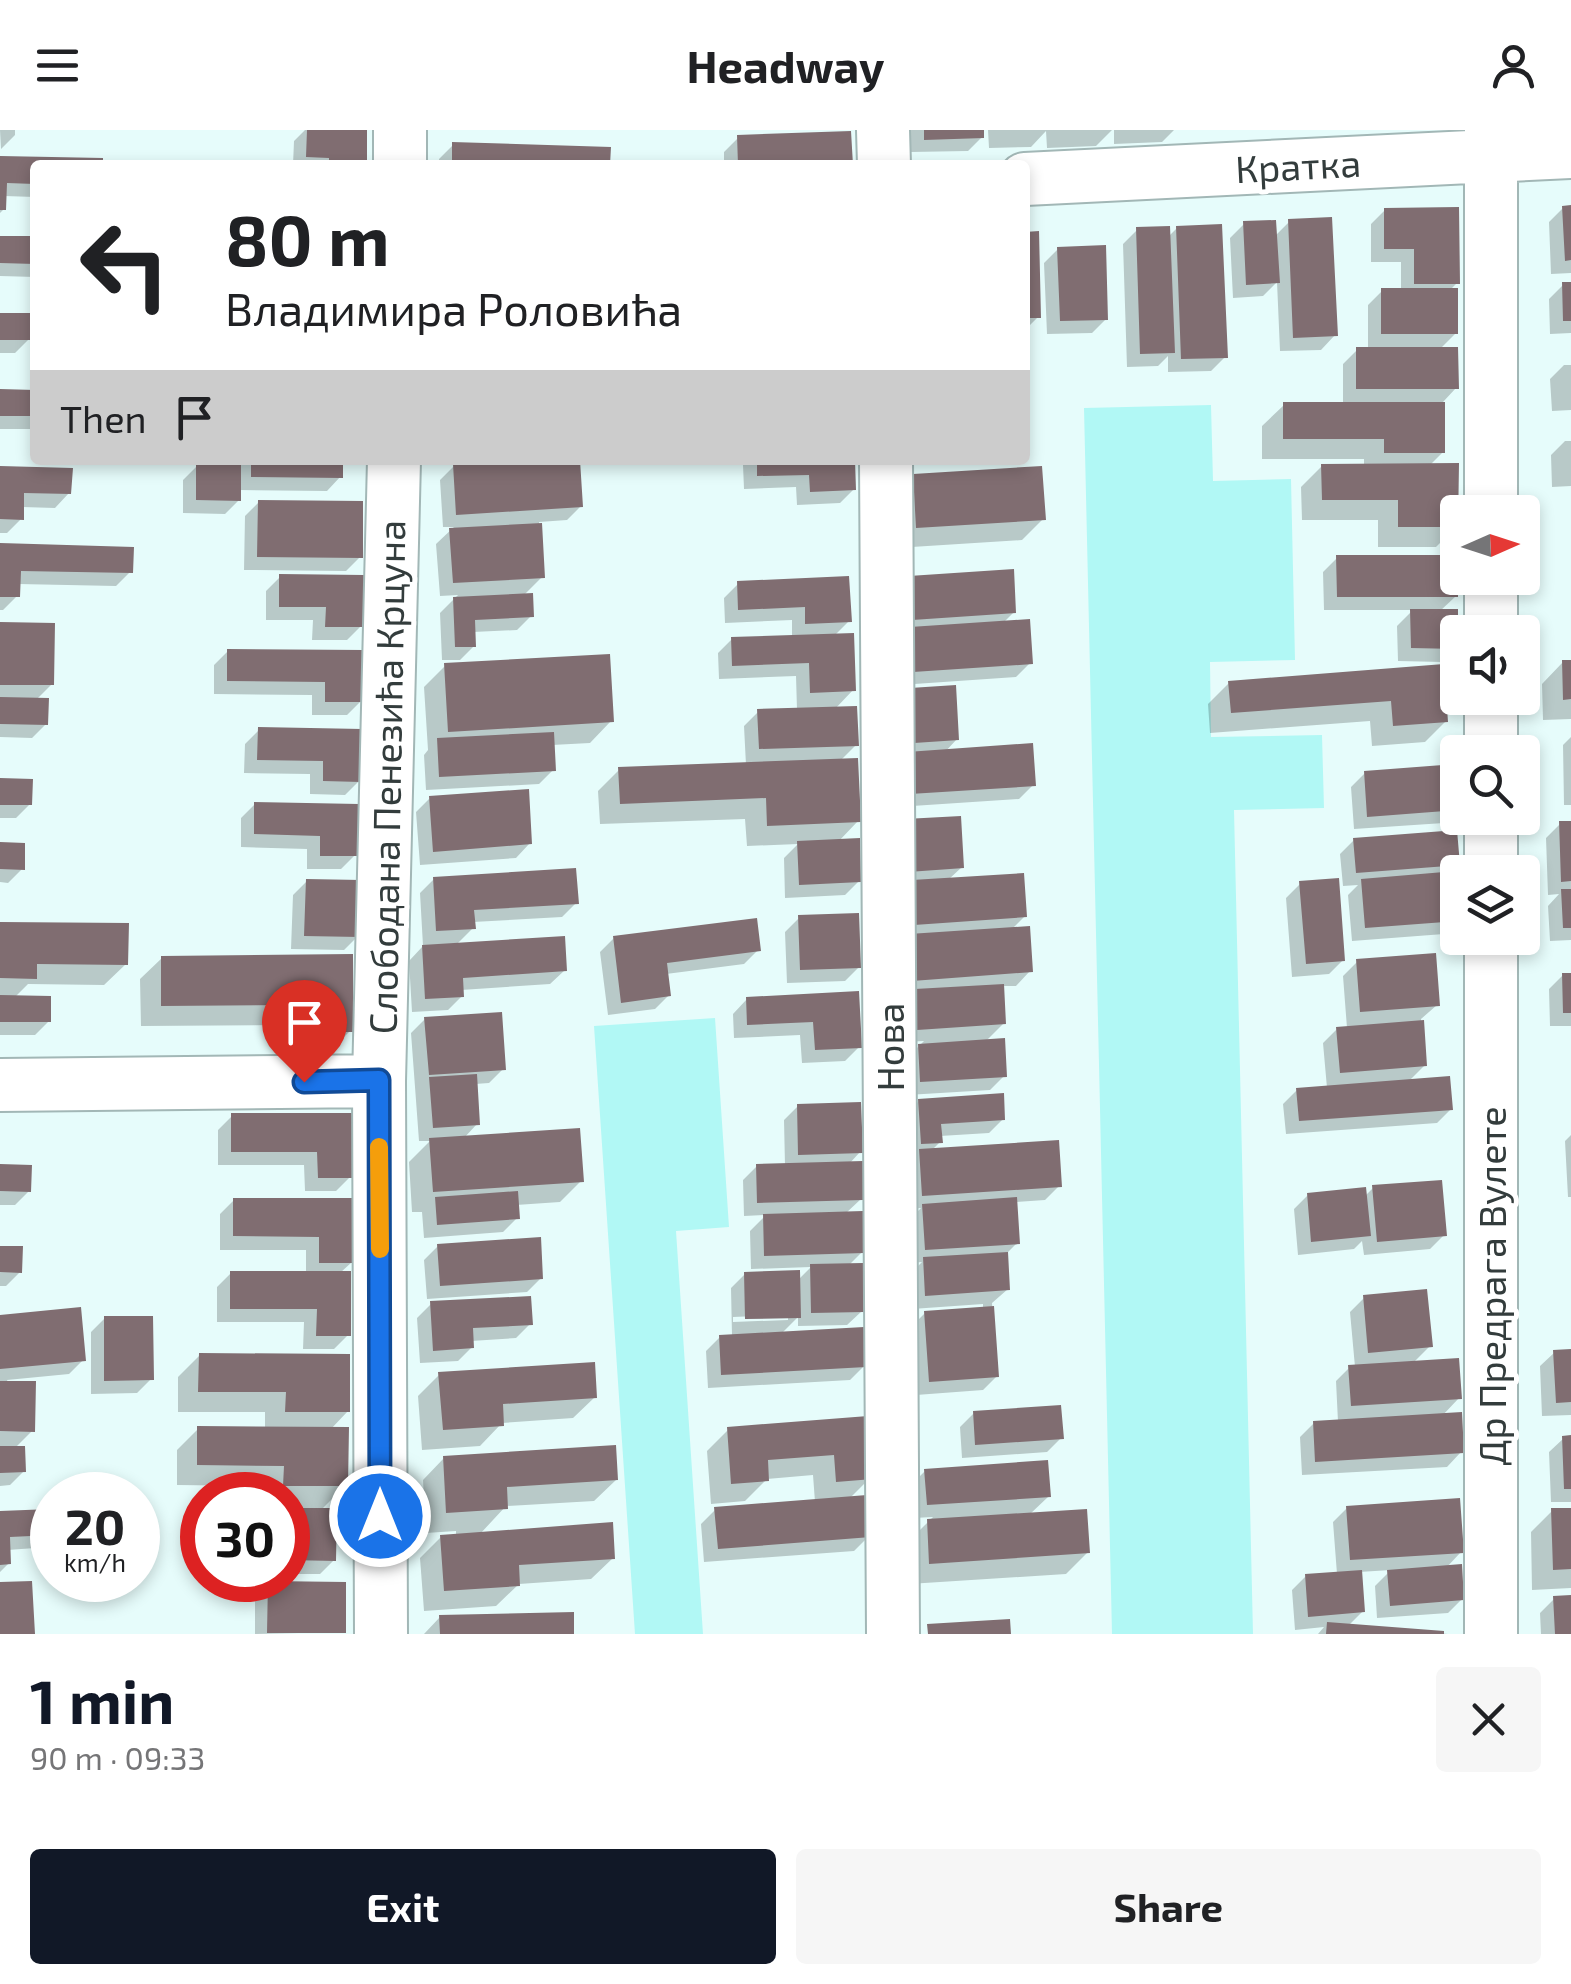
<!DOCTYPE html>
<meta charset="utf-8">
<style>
:root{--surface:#fff;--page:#f6f6f6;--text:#202124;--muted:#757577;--accent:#111827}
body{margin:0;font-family:"Exo 2",sans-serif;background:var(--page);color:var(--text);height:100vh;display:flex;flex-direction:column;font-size:38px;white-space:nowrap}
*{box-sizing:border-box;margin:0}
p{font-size:32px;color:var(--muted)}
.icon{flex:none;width:55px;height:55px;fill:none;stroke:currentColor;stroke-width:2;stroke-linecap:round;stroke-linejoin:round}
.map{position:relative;height:1504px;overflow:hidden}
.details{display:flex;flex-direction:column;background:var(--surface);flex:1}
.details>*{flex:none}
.hud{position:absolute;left:30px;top:30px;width:1000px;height:305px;border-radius:10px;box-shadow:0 5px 15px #0003;background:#fff;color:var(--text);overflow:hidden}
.needle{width:65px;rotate:87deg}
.controls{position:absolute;left:1440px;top:365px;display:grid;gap:20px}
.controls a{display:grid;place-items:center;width:100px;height:100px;border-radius:10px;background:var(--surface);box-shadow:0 5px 15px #0003;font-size:50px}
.speed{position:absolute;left:30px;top:1342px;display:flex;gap:20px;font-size:50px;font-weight:700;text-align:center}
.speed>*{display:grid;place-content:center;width:130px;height:130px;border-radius:50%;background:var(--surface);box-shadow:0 5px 15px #0003;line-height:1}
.speed small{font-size:25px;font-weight:400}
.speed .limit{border:15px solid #d22;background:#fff;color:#111}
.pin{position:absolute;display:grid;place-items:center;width:85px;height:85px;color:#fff;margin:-102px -42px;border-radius:50% 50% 50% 0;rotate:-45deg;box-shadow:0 0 10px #0007}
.pin .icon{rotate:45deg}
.me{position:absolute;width:110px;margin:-55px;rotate:0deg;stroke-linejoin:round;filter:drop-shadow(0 0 8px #0008)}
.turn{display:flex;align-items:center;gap:35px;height:210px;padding:0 30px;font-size:45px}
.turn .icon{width:130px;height:130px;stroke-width:2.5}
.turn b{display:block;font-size:70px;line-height:85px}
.then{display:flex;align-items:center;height:95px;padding:0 30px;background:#0003;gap:20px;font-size:38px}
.round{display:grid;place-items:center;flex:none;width:105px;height:105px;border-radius:10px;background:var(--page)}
.overview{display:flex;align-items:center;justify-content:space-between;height:170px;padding:0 30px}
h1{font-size:60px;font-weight:700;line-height:75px;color:var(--accent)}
.button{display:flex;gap:20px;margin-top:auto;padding:20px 30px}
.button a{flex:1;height:115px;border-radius:10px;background:var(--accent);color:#fff;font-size:40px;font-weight:700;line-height:115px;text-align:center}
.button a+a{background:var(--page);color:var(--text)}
header{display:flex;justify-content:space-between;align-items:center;height:130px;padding:0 30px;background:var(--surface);font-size:45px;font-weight:700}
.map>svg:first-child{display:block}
.green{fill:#b1f8f5}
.shadow{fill:#0003;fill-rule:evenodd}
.building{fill:#806d71}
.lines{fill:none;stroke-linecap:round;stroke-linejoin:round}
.minor-casing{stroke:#a2b7b6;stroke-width:56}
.minor{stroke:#fff;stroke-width:52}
.route-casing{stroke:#114b97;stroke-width:25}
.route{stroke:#1a73e8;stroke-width:18}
.slow{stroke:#f59e0b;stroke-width:18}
.labels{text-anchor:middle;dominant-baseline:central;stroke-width:10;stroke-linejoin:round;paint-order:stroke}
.street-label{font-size:38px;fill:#333c3c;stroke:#fff}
</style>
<header><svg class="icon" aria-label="menu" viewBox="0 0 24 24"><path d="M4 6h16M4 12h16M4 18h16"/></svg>Headway<svg class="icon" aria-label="person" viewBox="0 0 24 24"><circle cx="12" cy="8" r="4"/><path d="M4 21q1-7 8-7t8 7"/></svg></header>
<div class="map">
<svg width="1571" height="1504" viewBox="0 0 1571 1504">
<rect width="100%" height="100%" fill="#e6fcfb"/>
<path class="green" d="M1211,275L1213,351L1291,349L1295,530L1210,532L1211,607L1322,605L1324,678L1234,680L1253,1504H1112L1084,278Z
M715,888L729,1097L676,1101L703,1504H635L594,896Z"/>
<path class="shadow" d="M0,0H15V5L1,19Z
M305,0H365L364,35H293L294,11Z
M910,0H982V7L968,21L911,22Z
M988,0H1112L1096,16L1047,18L1046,1L1031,17L989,18Z
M1114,0H1174L1162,12L1114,14Z
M738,8L850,35H724V22Z
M453,15L608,35H439V29Z
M0,29L100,35H35V67L4,66V79L0,83Z
M1563,78H1571V143L1551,144L1549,92Z
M1385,80L1457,153L1449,161L1456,203L1439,220L1456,258L1443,272V322L1429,336L1457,396L1436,417H1378V390H1302L1301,357L1322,336H1364V329H1262V296L1284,275H1343V234L1357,220H1368V175L1382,161H1401V132H1371V94Z
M1289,92L1335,205L1321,220L1280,221L1277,152L1263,166L1233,168L1230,108L1244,94L1275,106Z
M1177,98L1225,227L1211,241L1168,242V226L1158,236L1127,237L1123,114L1137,100L1168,107Z
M1025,104L1038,187L1025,200Z
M0,108L35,109V147L0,146Z
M1058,119L1106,189L1092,203L1047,204L1044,133Z
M1571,154V203L1550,204L1549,169L1563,155Z
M0,185L29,209L15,223H0Z
M1564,235H1571V280L1552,281L1550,249Z
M0,262H35V299H0Z
M1565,311H1571V356L1552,357L1551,325Z
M238,330H341V346L327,361L239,360V370L225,384L183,383V350L197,336H238Z
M462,330H578L581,376L567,390L539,392L542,447L523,466L531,486L517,500L473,502L474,516L460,530H442L440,483L458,465L440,466L436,414L454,397H443L440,350L454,336H462Z
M748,330H853L854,359L840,373L797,375L796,357L744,359L743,335Z
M0,338L69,363L55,378L22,377L21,389L7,403H0Z
M914,347L1043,389L1022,410L896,418L893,368Z
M259,372L360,427L346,441L244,440L245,386Z
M0,416L130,442L116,456L18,454L17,466L3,480H0Z
M1337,428L1456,466L1439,482L1456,518L1442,532L1398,531L1397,496L1413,480H1324L1323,442Z
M280,447L361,496L347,510H312L313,490H266V461Z
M738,454L849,491L834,506L853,560L835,579L856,615L840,631L858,691L838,712L859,751L845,765L785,768L784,728L798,714L747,716L745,689L600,694L598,661L619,640L746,635L744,596L758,582L797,580L796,546L719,549L718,523L732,509L792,507V490L725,493L724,468Z
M896,463L1014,482L1002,494L1030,533L1016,547L900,555Z
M0,495L52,554L36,570L46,594L32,608L0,607Z
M228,521L361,522V571L347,585H312V565L214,564V535Z
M1563,532H1571V589L1543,590L1542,554Z
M445,536L611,591L590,613L552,615L553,640L539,654L426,660L424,625L428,620L424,557Z
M1442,537L1446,591L1425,612L1372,616L1370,591L1210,603L1208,574L1229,553Z
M897,574L957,609L945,622L1033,655L1019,669L897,677Z
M259,600L360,602L359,651L345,665L310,664V644L244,643L245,614Z
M1571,607V675H1564L1563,615Z
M1365,643L1458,679L1444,693L1354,699L1351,657Z
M0,651L30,674L16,688H0Z
M430,668L530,713L516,728L420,735L416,682Z
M255,674L356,676L355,725L341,739H307V719L241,717V688Z
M1571,693V810L1550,811L1548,776L1559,764L1548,765L1546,708L1560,694Z
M892,705L962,737L948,750L1025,786L1011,800L1030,841L1016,856H1001L1004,893L985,912L1004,946L990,960L907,965L905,930L924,911L904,912Z
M1354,710L1457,734L1447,744L1458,790L1444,804L1352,811L1348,765L1358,755L1343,756L1340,724Z
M0,715L22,739L8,753L0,752Z
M434,749L576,773L562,787L473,792V798L456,815L565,840L550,854L461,860L462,866L448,880L412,882L409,831L423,816L420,763Z
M307,751L358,806L344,820L291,819L293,765Z
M1300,754L1343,830L1329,844L1292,847L1286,768Z
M799,788L859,837L845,851L787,853L785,802Z
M0,795L126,834L104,855L28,854L14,868L49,891L35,905H0Z
M614,808L758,820L744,834L666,844L669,865L655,879L608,885L600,822Z
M350,826V901L329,922H288V895L141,896L140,849L162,828Z
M1357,832L1437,875L1421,889L1425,935L1408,952L1451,979L1437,993L1286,1004L1283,974L1297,960L1327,958L1323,913L1337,899L1347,898L1343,846Z
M1563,845H1571V896H1550L1549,859Z
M856,864L859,917L845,931L802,933L800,905L734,908L733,884L747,869Z
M425,889L503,939L489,953L475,954L477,994L464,1008L581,1051L560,1072L516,1075L517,1088L503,1102L424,1108L422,1082H412L409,1032L430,1011H419L411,903Z
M919,971L1003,989L989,1003L940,1006V1012L931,1021L1059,1056L1045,1070L1015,1072L1017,1113L1006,1124L1008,1159L992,1173L997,1246L983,1260L916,1265L911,1197L925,1183L983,1179V1174L912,1179L910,1144L922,1132L912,1133L909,1090L921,1078L909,1079L905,985Z
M798,976L860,1022L849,1034L861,1069L845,1084L862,1122L848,1136L862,1181L847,1195L798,1196V1187L781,1204L864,1236L850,1250L708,1258L706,1221L720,1207L732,1206L731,1158L745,1144L798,1150L811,1137L751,1139L750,1101L766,1085L744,1086L743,1050L757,1036H785L784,990ZM788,1185V1190L733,1192V1187Z
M232,986H350V1047L336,1061H305L304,1035H218V1000Z
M1571,1005V1067H1568L1565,1011Z
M0,1037L29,1061L15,1075H0V1088Z
M1373,1058L1444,1105L1430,1119L1364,1125L1362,1111L1354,1119L1298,1125L1294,1079L1308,1065L1364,1067Z
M234,1070H351L352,1132L340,1143L348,1205L334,1219H303L304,1192H217V1157L231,1143H306V1120H220V1084Z
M438,1116L541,1148L527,1162L427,1169L424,1130Z
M0,1118L20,1142L6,1156H0Z
M1364,1168L1430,1216L1413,1233L1459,1268L1442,1286L1461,1322L1447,1337L1302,1345L1300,1307L1314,1293L1338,1292L1336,1251L1350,1237H1355L1350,1182Z
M431,1174L530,1194L516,1208L471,1211L472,1217L458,1231L420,1233L417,1188Z
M0,1187L83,1230L69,1244L7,1250L32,1301L15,1318L24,1341L10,1355L0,1356Z
M105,1188L151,1249L137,1263L91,1264V1202Z
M1555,1222H1571V1285L1542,1286L1540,1236Z
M200,1225L348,1281L330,1300L346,1355L320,1381L334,1430L320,1444H288V1365H263L264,1356L177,1355V1320L198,1299H265V1282H178V1247Z
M439,1245L595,1267L573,1288L502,1293L480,1316L422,1320L418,1266Z
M974,1283L1061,1308L1047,1322L962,1328L960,1297Z
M865,1289L870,1348L849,1369L868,1407L854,1421L704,1432L701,1394L715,1380L815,1372L813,1345L767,1349L745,1371L711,1374L707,1321L728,1300Z
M1564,1308H1571V1372H1551L1549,1322Z
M444,1328L616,1350L594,1371L506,1376L480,1404L613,1428L591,1449L519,1454L496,1476L424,1481L420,1428L441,1407L456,1406V1401L426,1403L423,1350Z
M925,1341L1048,1367L1029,1385L1088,1422L1066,1444L909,1454L907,1413L933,1387L914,1388L911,1355Z
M1347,1378L1461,1422L1446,1438L1462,1469L1448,1483L1377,1488L1375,1456L1391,1440L1359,1442L1363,1481L1348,1496L1448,1504H1318L1324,1497L1295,1500L1292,1460L1306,1446L1337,1444L1333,1392Z
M1571,1380V1458L1532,1460L1531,1402L1552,1381Z
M0,1384L49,1404L35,1418L8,1420L9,1433L0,1442Z
M269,1453L343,1502L255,1504V1467Z
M1571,1468V1504H1541L1540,1483L1554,1469Z
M440,1487L572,1504H424Z"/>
<path class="building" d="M307,0H367V35H329V28L306,27Z
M924,0H984V8L924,10Z
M851,1L853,35H738L737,5Z
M452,12L611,17L610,35H452Z
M0,26L103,28V35H35V54L7,53L6,80H0Z
M1571,75V130L1565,131L1562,76Z
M1459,77L1460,154H1414V119H1384V78Z
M1332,87L1338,206L1293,208L1288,89Z
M1276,90L1280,153L1246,155L1243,91Z
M1222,94L1228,228L1181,229L1176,96Z
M1170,96L1175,223L1140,224L1136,97Z
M1039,101L1041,188H1025V102Z
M0,106H35V134L0,133Z
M1106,115L1108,190L1060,191L1057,117Z
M1562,152H1571V191H1563Z
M1381,158H1458V204H1381Z
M0,183H32V210H0Z
M1356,217H1458L1459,259H1356Z
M0,259L35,260V286H0Z
M1283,272H1445V323H1384V309H1283Z
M251,330H343V348L251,347Z
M525,330H580L583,377L456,385L453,334Z
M757,330H855L856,360L810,362L809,345L757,346Z
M196,333L241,334V371L196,370Z
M1459,333L1458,397H1398V370H1322L1321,334Z
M0,336L73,338L71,364L24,363V390L0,389Z
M1042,336L1046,390L916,398L913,344Z
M258,370L363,371V428L257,427Z
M542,393L545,448L453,453L449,398Z
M0,413L134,417L133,443L21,441L20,467H0Z
M1336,425H1458V467H1337Z
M1014,439L1016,483L912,490L909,446Z
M279,444L364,445V497H325L326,477H279Z
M849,446L852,492L805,494V477L738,480L737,451Z
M533,463L534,487L475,490L476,517H455L453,467Z
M1410,479H1458V519L1411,518Z
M1030,489L1033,534L913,542L910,497Z
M0,492L55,493L54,555H0Z
M854,503L856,561L810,563L809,533L732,536L731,507Z
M227,519L364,520L363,572H325V552L227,551Z
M610,524L614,592L448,602L444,533Z
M1562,530H1571V569L1563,570Z
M1444,534L1448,592L1393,596L1391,571L1231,583L1228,551Z
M956,555L959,610L914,613L910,558Z
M0,567L49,568L48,595L0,594Z
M857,576L859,616L759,619L757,579Z
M258,597L362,599L361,652L323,651V631L257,630Z
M554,602L556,641L439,647L437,608Z
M1033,613L1036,656L910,664L907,622Z
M858,628L861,692L767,696L766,668L620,674L618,637Z
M1456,634L1458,680L1367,687L1364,641Z
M0,648L33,649L32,675H0Z
M529,659L532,714L433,722L429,666Z
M254,672L359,674L358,726H320V706L254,704Z
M961,686L964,738L908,742L905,689Z
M1559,691H1571V751L1561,752Z
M1457,700L1460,735L1356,743L1353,708Z
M860,708L861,752L799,755L797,711Z
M0,712L25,713V740L0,739Z
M576,738L579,774L474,780L476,799L436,801L433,747Z
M1456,741L1458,791L1365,798L1361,749Z
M1024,743L1027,787L914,795L912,750Z
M1339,748L1345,831L1306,834L1299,751Z
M306,749L361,750L360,807L304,806Z
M1561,759H1571V798H1563Z
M859,783L861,838L800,840L798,785Z
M757,788L761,821L667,833L671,866L621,873L613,806Z
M0,792L129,793L128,835L37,834V849L0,848Z
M1030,796L1033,842L912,851L909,804Z
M565,806L567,841L463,848L464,867L425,869L422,815Z
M1436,823L1440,876L1360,882L1356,829Z
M353,824V902H309L308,875L161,876V826Z
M1562,843H1571V883H1563Z
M1004,854L1006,894L917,900L915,859Z
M859,861L862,918L815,920L813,892L747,895L746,867Z
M0,865L51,866V892H0Z
M502,882L506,940L429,945L424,887Z
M1424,890L1427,936L1340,943L1336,897Z
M1005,908L1007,947L920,952L918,914Z
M477,944L480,995L433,998L429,947Z
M1450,946L1453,980L1299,991L1296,958Z
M1004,963L1005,990L941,994L943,1013L921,1014L918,969Z
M861,972L863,1023L798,1025L797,974Z
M231,983H352V1048H318L317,1022H231Z
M580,998L584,1052L433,1062L429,1008Z
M1059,1010L1062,1057L922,1066L919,1019Z
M863,1031V1070L757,1073L756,1034Z
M0,1034L32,1035L31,1062L0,1061Z
M1442,1050L1447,1106L1377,1112L1372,1055Z
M1366,1057L1371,1106L1311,1112L1307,1063Z
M518,1061L520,1089L437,1095L435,1067Z
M1017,1067L1020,1114L925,1120L922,1074Z
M233,1068H354V1133H319V1107L233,1106Z
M863,1081L864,1123L764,1126L763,1084Z
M541,1107L543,1149L440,1156L437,1114Z
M0,1116H23L22,1143L0,1142Z
M1008,1122L1010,1160L925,1166L923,1127Z
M863,1133L864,1182L811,1183L810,1134Z
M800,1140L801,1188L745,1189L744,1142Z
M230,1141H351V1206H316L317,1179H230Z
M1427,1159L1433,1217L1368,1223L1363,1165Z
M531,1166L533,1195L473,1198L474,1218L433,1221L430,1171Z
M994,1176L999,1247L929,1252L924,1181Z
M81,1177L86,1231L0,1239V1185Z
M104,1186H153L154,1250L104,1251Z
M864,1197L866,1237L721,1245L719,1205Z
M1571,1219V1272L1556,1273L1553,1220Z
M199,1223L350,1224V1282H285L286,1262H198Z
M1459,1228L1462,1269L1351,1276L1348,1235Z
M595,1232L597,1268L503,1274L504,1296L443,1300L438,1242Z
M0,1251H36L35,1302L0,1301Z
M1061,1275L1064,1309L975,1315L973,1281Z
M1462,1282L1464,1323L1315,1332L1313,1291Z
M868,1286L873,1349L836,1352L834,1325L768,1330L769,1351L731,1354L727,1297Z
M197,1296L349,1297L348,1356H283L284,1336L197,1335Z
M1571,1305V1359H1564L1562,1306Z
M616,1315L618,1350L507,1357L508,1379L446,1383L443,1326Z
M0,1316H25L26,1342L0,1343Z
M1048,1330L1051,1367L927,1375L924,1339Z
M867,1365L871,1407L718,1419L714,1377Z
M1460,1368L1464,1423L1350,1430L1346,1376Z
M288,1378H337L336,1431L288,1430Z
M1551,1378H1571V1439L1553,1440Z
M51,1379L52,1405L10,1407L11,1434L0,1435V1381Z
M1087,1379L1090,1423L929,1434L927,1389Z
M613,1392L615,1429L519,1435L520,1456L444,1461L440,1405Z
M1462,1434L1464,1470L1390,1476L1387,1440Z
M1362,1440L1365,1482L1308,1487L1305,1444Z
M32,1451L35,1504H0V1452Z
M268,1451L346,1452V1503H267Z
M1571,1465V1504H1555L1553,1466Z
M574,1482V1504H440L439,1485Z
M1010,1489L1011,1504H928L927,1494Z
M1327,1492L1444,1501V1504H1326Z"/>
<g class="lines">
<g class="minor-casing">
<path id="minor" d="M883,0L884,35
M400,35V0
M1025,49L1571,22
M886,330L893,1504
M1491,382V0
M1491,502V448
M1491,622V568
M1491,742V688
M0,955L379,951
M381,1504L379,951L394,330
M1491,1504V808"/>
</g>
<use href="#minor" class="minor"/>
</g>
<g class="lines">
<g class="route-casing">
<path id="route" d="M304,952L379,950L380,1386"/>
</g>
<use href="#route" class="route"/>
<path class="slow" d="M379,1017L380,1119"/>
</g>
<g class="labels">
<g class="street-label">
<text transform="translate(1298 35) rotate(-3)">Кратка</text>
<text transform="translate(386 647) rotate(-89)">Слободана Пенезића Крцуна</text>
<text transform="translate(889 917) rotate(-90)">Нова</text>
<text transform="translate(1491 1156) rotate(-90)">Др Предрага Вулете</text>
</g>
</g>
</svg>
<div class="controls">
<a><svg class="needle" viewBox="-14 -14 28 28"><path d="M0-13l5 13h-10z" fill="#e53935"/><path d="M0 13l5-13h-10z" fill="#757577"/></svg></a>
<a><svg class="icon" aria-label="sound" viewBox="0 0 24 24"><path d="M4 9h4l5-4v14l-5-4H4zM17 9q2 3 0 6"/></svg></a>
<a><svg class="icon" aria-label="search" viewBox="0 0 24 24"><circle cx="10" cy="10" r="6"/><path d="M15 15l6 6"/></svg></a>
<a><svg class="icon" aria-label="layers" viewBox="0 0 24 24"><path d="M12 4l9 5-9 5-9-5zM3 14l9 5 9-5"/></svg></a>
</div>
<div class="speed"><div>20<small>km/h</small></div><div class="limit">30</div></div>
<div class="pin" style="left:304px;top:952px;background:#d93025"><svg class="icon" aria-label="arrive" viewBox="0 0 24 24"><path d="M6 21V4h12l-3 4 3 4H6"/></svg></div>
<svg class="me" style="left:380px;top:1386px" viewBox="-20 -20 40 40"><circle r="17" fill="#1a73e8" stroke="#fff" stroke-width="3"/><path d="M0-11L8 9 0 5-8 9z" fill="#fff"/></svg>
<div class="hud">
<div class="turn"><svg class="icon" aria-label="left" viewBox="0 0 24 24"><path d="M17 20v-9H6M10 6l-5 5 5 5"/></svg><div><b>80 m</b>Владимира Роловића</div></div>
<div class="then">Then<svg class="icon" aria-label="arrive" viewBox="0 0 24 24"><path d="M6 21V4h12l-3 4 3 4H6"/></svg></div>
</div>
</div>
<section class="details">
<div class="overview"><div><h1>1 min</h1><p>90 m · 09:33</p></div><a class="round"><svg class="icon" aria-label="close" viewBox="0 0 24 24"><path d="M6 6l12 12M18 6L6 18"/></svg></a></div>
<div class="button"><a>Exit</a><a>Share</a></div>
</section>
